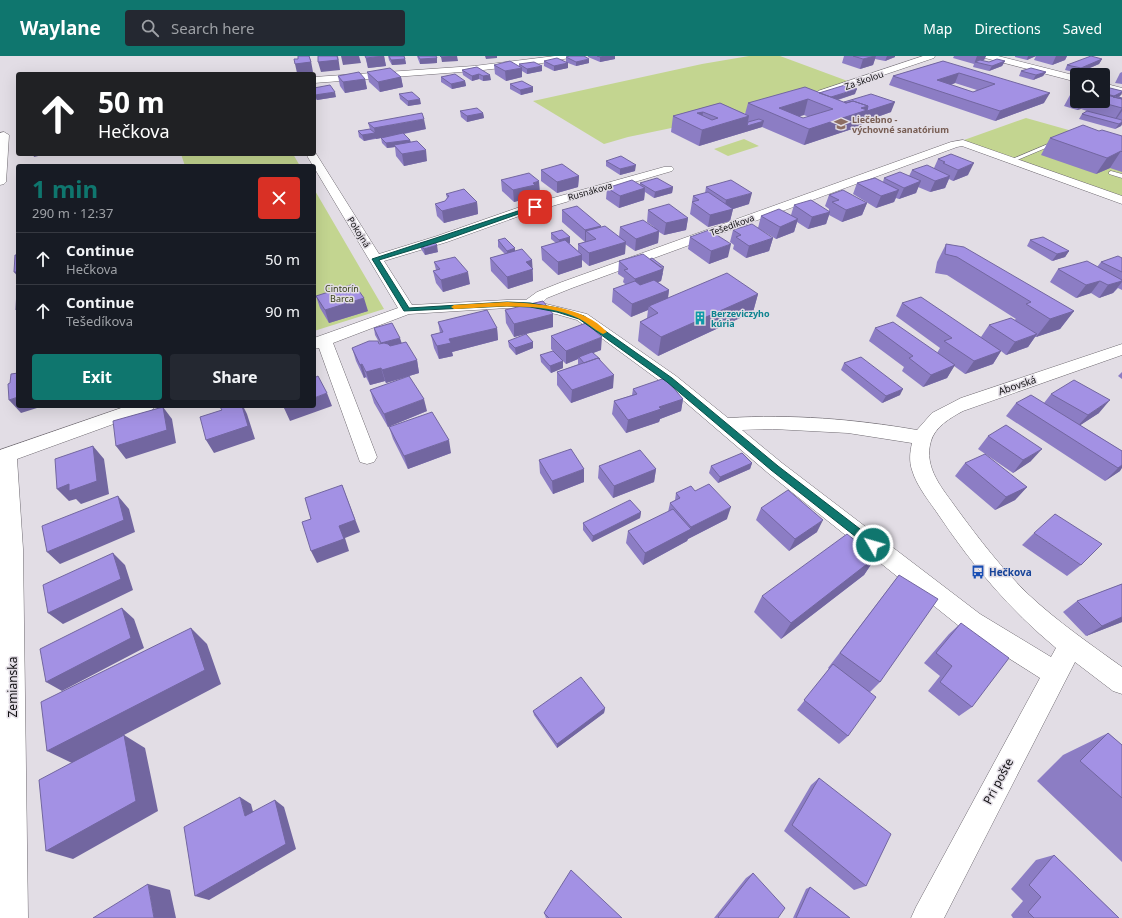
<!DOCTYPE html>
<meta charset="utf-8">
<style>
:root{--surface:#171b24;--page:#242831;--text:#f1f3f6;--muted:#9ea1a6;--line:#363941;--accent:#0f766e}
body{margin:0;font-family:"Noto Sans",sans-serif;background:var(--page);color:var(--text);height:100vh;display:flex;flex-direction:column;font-size:15px;white-space:nowrap}
*{box-sizing:border-box;margin:0}
p{font-size:13px;color:var(--muted)}
.icon{flex:none;width:22px;height:22px;fill:none;stroke:currentColor;stroke-width:2;stroke-linecap:round;stroke-linejoin:round}
.map{position:relative;flex:1;overflow:hidden}
.sheet{position:absolute;left:16px;top:108px;width:300px;height:244px;display:flex;flex-direction:column;background:var(--surface);border-radius:4px;box-shadow:0 4px 16px #0002}
.sheet>*{flex:none}
.hud{position:absolute;left:16px;top:16px;width:300px;height:84px;border-radius:4px;box-shadow:0 4px 16px #0002;background:#202124;color:#fff;overflow:hidden}
.tools{position:absolute;left:1070px;top:12px;display:grid;gap:8px}
.tools a{display:grid;place-items:center;width:40px;height:40px;border-radius:4px;background:var(--surface);box-shadow:0 4px 16px #0002;font-size:20px}
.pin{position:absolute;display:grid;place-items:center;width:34px;height:34px;color:#fff;margin:-17px;border-radius:8px;box-shadow:0 2px 6px #0006}
.me{position:absolute;width:44px;margin:-22px;rotate:308deg;stroke-linejoin:round;filter:drop-shadow(0 0 3px #0008)}
.turn{display:flex;align-items:center;gap:14px;height:84px;padding:0 16px;font-size:18px}
.turn .icon{width:52px;height:52px;stroke-width:2.5}
.turn b{display:block;font-size:28px;line-height:34px}
.round{display:grid;place-items:center;flex:none;width:42px;height:42px;border-radius:4px;background:var(--page)}
.overview{display:flex;align-items:center;justify-content:space-between;height:68px;padding:0 16px}
h1{font-size:24px;font-weight:700;line-height:30px;color:var(--accent)}
.button{display:flex;gap:8px;margin-top:auto;padding:8px 16px}
.button a{flex:1;height:46px;border-radius:4px;background:var(--accent);color:#fff;font-size:16px;font-weight:700;line-height:46px;text-align:center}
.button a+a{background:var(--page);color:var(--text)}
ul{padding:0;list-style:none}
li{display:flex;align-items:center;gap:12px;height:52px;padding:0 16px;border-top:1px solid var(--line)}
li div{flex:1}
li b{display:block;font-size:15px}
li em{font-style:normal}
header{display:flex;align-items:center;gap:24px;box-sizing:border-box;height:56px;padding:0 20px;background:var(--accent);color:#fff}
header strong{font-size:19px}
nav{display:flex;gap:22px;margin-inline-start:auto;font-size:14px}
.search{width:280px;height:36px;background:var(--page);display:flex;align-items:center;gap:10px;box-sizing:border-box;padding:0 14px;border-radius:4px;color:var(--muted);font-size:15px}
.map>svg:first-child{display:block}
.green{fill:#c3d590}
.lines{fill:none;stroke-linecap:round;stroke-linejoin:round}
.lane-casing{stroke:#6f6a71;stroke-width:1}
.street-casing{stroke:#6f6a71;stroke-width:1}
.lane{fill:#fff;fill-rule:evenodd}
.street{fill:#fff;fill-rule:evenodd}
.wall{fill:#8c7dc4;fill-rule:evenodd}
.shaded-wall{fill:#7266a0}
.building{fill:#a391e4;stroke:#7266a0;fill-rule:evenodd}
.route{fill:#0f766e;stroke:#0a4d48}
.slow{fill:#f59e0b}
.labels{text-anchor:middle;dominant-baseline:central;stroke-width:3;stroke-linejoin:round;paint-order:stroke}
.far-street-label{font-size:9px;fill:#111012;stroke:#e2dde5}
.far-education-label{font-size:9px;font-weight:bold;fill:#785e54;stroke:#e2dde5;text-anchor:start}
.far-park-label{font-size:9px;fill:#38411a;stroke:#e2dde5}
.far-culture-label{font-size:9px;font-weight:bold;fill:#0d838f;stroke:#e2dde5;text-anchor:start}
.street-label{font-size:10px;fill:#111012;stroke:#e2dde5}
.transit-label{font-size:10px;font-weight:bold;fill:#164399;stroke:#e2dde5;text-anchor:start}
.near-street-label{font-size:12px;fill:#111012;stroke:#e2dde5}
</style>
<header>
<strong>Waylane</strong>
<div class="search"><svg class="icon" aria-label="search" viewBox="0 0 24 24"><circle cx="10" cy="10" r="6"/><path d="M15 15l6 6"/></svg>Search here</div>
<nav><a>Map</a><a>Directions</a><a>Saved</a></nav>
</header>
<div class="map">
<svg width="1122" height="862" viewBox="0 0 1122 862">
<rect width="100%" height="100%" fill="#e2dde5"/>
<path class="green" d="M749,0H780L853,27L763,53L628,81L604,88L533,45L702,8Z
M1026,62L1122,89V144L963,87L964,84Z
M744,83L759,90L728,100L714,93Z
M181,98H293L300,110H185Z
M314,133L384,253L314,275Z"/>
<g class="lines">
<g class="lane-casing">
<path id="lane" d="M1055,85L1060,86L1015,105L1010,104Z
M1111,115L1122,118V122L1109,118V116Z"/>
</g>
<g class="street-casing">
<path id="street" d="M555,0H573L569,2L537,8L474,15L314,27V21L474,10Z
M923,0H935L934,2L824,39L821,40L816,37L818,35Z
M984,0H998L1077,20V26L985,2Z
M1103,27L1122,32V38L1103,33Z
M4,76L9,79L6,126L4,128L0,129V77Z
M963,84L1122,140V148L962,90L957,91L572,232L547,242L542,247L587,258L676,320L728,362C791,358 854,363 917,374L932,357L961,342L1122,288V299L963,355C950,362 935,371 931,385C923,412 943,433 957,453C979,483 1002,513 1029,539C1058,566 1090,588 1122,611V638L1113,635L1075,606L944,862H911L916,851L1040,622L964,574L768,417L664,328L577,264L556,258L530,254L507,252L409,258L333,287L377,401L374,406L367,408L360,406L319,292L314,293V282L398,252L306,98H314L315,96L379,198L437,180L517,152L664,111H672L674,113L672,115L525,158L447,186L384,205L412,249L507,244H526L537,236L562,226L951,86ZM773,373L848,377L912,387C910,396 909,405 912,414C917,431 930,446 940,461C973,510 1010,554 1056,592L1051,601L980,558L782,407L742,374Z
M127,350H155L152,354L17,403L23,493L28,862H0V394Z"/>
</g>
<use href="#lane" class="lane"/>
<use href="#street" class="street"/>
</g>
<path class="wall" d="M365,0H384L386,10L368,12Z
M388,0L405,3L406,8L392,9L389,4Z
M417,0H436L437,2V7L420,8L418,3Z
M588,0H615V3L600,6L588,1Z
M844,0H895V1L885,5L875,3L873,9L860,13L842,7Z
M954,0H986L984,4L983,5L989,6L1005,5L1002,10L989,15L973,11L974,8L953,2Z
M1015,0H1036L1027,4L1015,1Z
M1036,0H1067L1065,4L1052,9L1034,4Z
M566,1L589,7L576,10L568,7V12L554,15L544,10V5L566,6Z
M1102,3L1099,8L1078,17L1065,14L1067,9Z
M943,5L1044,47L995,65L889,29L893,20ZM955,27L977,34L973,36L951,29Z
M519,8L542,15L527,18L522,15V21L506,25L495,18L494,9L519,10Z
M477,11L491,24L483,25L479,23L472,25L463,19L462,14Z
M1021,15L1046,16L1043,20L1033,24L1019,20Z
M367,16L401,21L403,31L380,36L369,26Z
M1122,16V28L1115,27L1120,17Z
M338,20L365,23L367,33L345,37L340,30Z
M441,21L465,25L466,30L452,33L441,26Z
M510,28L533,31V36L521,39L510,33Z
M314,32L336,41L317,44L314,41Z
M1103,32L1122,35V37L1120,40L1119,41L1122,42V64L1117,62L1122,64V68L1121,70L1115,73L1079,63L1082,58L1087,55L1081,53L1077,54L1064,50L1070,39L1077,37V45H1103Z
M819,37L855,38L838,44L844,46L891,56L863,66L861,70L804,89L762,71L699,90L671,76L673,60L720,47L745,58L748,47ZM804,59L809,61L803,62L799,60Z
M399,38L421,48L408,50L400,43Z
M460,55L483,57L484,62L467,66L461,61Z
M368,67L426,73L404,78L410,84L411,86L427,105L404,110L396,100L395,91L387,92L382,87L381,82L364,85L359,81L358,75L370,73Z
M1099,75L1122,80V116L1110,112L1096,118L1041,99L1050,82Z
M951,98L968,119L953,125L949,123L945,132L930,136L918,131L916,137L899,143L896,142L894,146L876,152L853,138L857,127L883,126L884,122L909,120L912,114L934,112L938,103Z
M606,105L635,115L620,119L606,110Z
M541,114L579,120L578,131L557,137L541,125Z
M501,124L540,137L535,138L536,140L514,146L502,135Z
M640,127L673,131L672,137L654,142L645,136L644,144L619,152L606,143L607,132L640,129Z
M706,131L749,148L733,153L730,165L708,171L690,158L693,140L705,137Z
M446,138L477,146L478,158L444,167L437,160L435,148L445,145L447,142Z
M829,139L867,147L862,159L842,166L829,159L826,168L808,173L797,166L794,176L776,183L758,172L761,160L791,159L794,149L829,155V153L825,150Z
M562,154L601,171L619,181L620,171H654L647,166L648,154L688,162L686,174L664,179L659,176L658,187L635,195L625,188V198L589,210L582,204V211L558,219L542,204L541,191L556,187L551,183V177L570,181V187H569L578,195V188L585,186L562,166Z
M733,174L773,182L769,195L746,202L733,193L734,189L730,186Z
M690,181L728,201L709,208L688,193Z
M498,184L515,195L532,204L533,225L508,233L491,215L490,202L505,198L498,191Z
M1030,184L1069,195L1065,201L1052,205L1027,190Z
M420,187L438,196L425,199L421,193Z
M946,188L1074,255L1060,273L1036,281H1035L1028,291L1006,299L1001,295L993,308L965,318L954,310L947,322L923,331L902,315L904,311L869,285L875,272L937,297L940,292L896,260L902,247L981,281L989,269L1014,264L1016,263L947,219L935,217L937,206Z
M1122,202V234L1118,232L1113,237L1099,242L1091,237L1076,242L1050,226L1058,213L1097,211L1101,206Z
M619,205L663,217L661,225L658,226L669,234L668,242L758,238L753,256L658,300L638,285L640,266L647,262L648,254L631,261L612,246L613,233L626,229L623,226L624,222L618,218Z
M434,206L470,228L443,236L436,227L433,215L436,214Z
M316,240L368,255L329,267L320,252Z
M505,254L553,258V271L514,281L506,267Z
M438,266L497,272L498,284L452,296L453,300L439,303L434,292L431,279L440,277Z
M374,272L402,287L417,304L419,317L386,327L385,325L370,329L366,321L364,322L356,305L352,292L380,288L375,279Z
M551,280L601,294L593,297L600,303L613,332L571,347L557,329V316L579,308H578V303L566,308L551,293Z
M508,285L533,286V292L516,299L509,291Z
M540,299L563,305V312L551,317L541,306Z
M844,307L900,339L882,347L841,314Z
M1122,316V323L1118,320Z
M633,333L683,343L681,355L660,363L659,366L626,377L612,358L614,345L632,339Z
M370,334L427,355L388,371L374,347Z
M1051,338L1099,357L1080,369L1122,395L1120,415L1105,425L1006,360L1016,347H1044Z
M389,371L451,397L408,413L393,383Z
M988,380L1031,405L1013,417L978,393Z
M539,404L584,426L553,438L540,417Z
M752,407L750,413L718,427L709,417L711,410Z
M965,407L1027,431L1015,444L995,454L955,420Z
M599,410L656,413L654,426L613,442L598,422Z
M695,435L727,463L688,483L687,485L643,509L626,487L628,475L668,456L670,447L675,444L676,437Z
M761,452L817,476L789,495L756,464Z
M641,456L640,462L592,486L583,474V467Z
M1034,477L1081,509L1067,520L1022,489Z
M876,501L864,519L781,583L754,556L762,540Z
M899,519L880,626L870,636L848,680L839,688L797,654L829,613L828,612Z
M1122,528V566L1086,580L1063,556L1077,545Z
M961,567L972,651L959,660L928,635L940,620L924,607L949,578Z
M605,652L604,657L557,692L534,659L533,655Z
M1108,677L1122,689V806L1037,725L1063,699Z
M819,722L866,830L854,834L784,775L811,729Z
M1054,799L1119,862H1013L1011,859L1023,845L1011,833L1036,804Z
M753,817L778,862H714L746,822Z
M810,831L850,862H793L806,833Z
M544,857L622,862H546Z"/>
<path class="shaded-wall" d="M309,0L311,5L313,16L297,17L295,8Z
M338,0L340,14L321,16L318,6Z
M341,0H359L361,7L343,9Z
M384,0L386,10L368,12L366,2Z
M457,0L458,5L442,6L441,1Z
M485,0H497V2L486,3Z
M606,0H615V3L600,6V1Z
M875,0H876L873,9L860,13L863,3Z
M887,0H895V1L885,5Z
M977,0H986L984,4L978,6H975L974,8Z
M1028,0H1036L1027,4Z
M1056,0H1067L1065,4L1052,9Z
M437,2V7L420,8V3Z
M405,3L406,8L392,9L391,4Z
M589,3V7L576,10V6Z
M1102,3L1099,8L1078,17L1081,12Z
M1005,5L1002,10L989,15L992,10Z
M568,7V12L554,15V10Z
M542,10V15L527,18V13Z
M522,12V21L506,25L505,15Z
M1046,16L1043,20L1033,24L1036,19Z
M959,17L955,27L936,34L937,24Z
M479,18V23L472,25V20Z
M490,19L491,24L483,25V20Z
M401,21L403,31L380,36L378,26Z
M365,23L367,33L345,37L343,26Z
M465,25L466,30L452,33L451,28Z
M533,31V36L521,39L520,34Z
M857,33L855,38L821,49L822,44Z
M335,36L336,41L317,44L315,39Z
M1122,36V37L1120,40L1114,43L1112,42L1114,40Z
M1050,37L1044,47L995,65L1000,55Z
M420,43L421,48L408,50V45Z
M808,43L804,59L787,64L779,52Z
M1082,45H1085L1081,53L1077,54Z
M895,46L891,56L863,66L861,70L804,89L809,73L861,52L868,50Z
M1122,52V55L1117,62L1115,63Z
M703,56L701,71L697,57Z
M483,57L484,62L467,66V60Z
M749,60L747,70L764,65L762,71L699,90L702,74Z
M424,63L426,73L376,83L374,72Z
M1122,66V68L1121,70L1115,73L1119,68Z
M375,77L376,82L364,85L362,79Z
M410,84L411,89H394L395,91L387,92L386,87Z
M426,94L427,105L404,110L402,98Z
M1121,95L1110,112L1096,118L1107,102Z
M33,98H47L34,101Z
M974,107L968,119L953,125L958,114Z
M636,109L635,115L620,119V113Z
M579,120L578,131L557,137V126Z
M950,120L945,132L930,136L935,125Z
M539,125L540,137L535,138L536,140L514,146L513,134L533,127Z
M921,125L916,137L899,143L904,132Z
M673,131L672,137L654,142L655,136Z
M645,132L644,144L619,152L620,140Z
M899,134L894,146L876,152L881,140Z
M752,137L749,148L733,153L730,165L708,171L710,159L724,155L726,144Z
M477,146L478,158L444,167L442,155Z
M867,147L862,159L842,166L846,154Z
M830,156L826,168L808,173L812,161Z
M688,162L686,174L664,179L666,167Z
M798,163L794,176L776,183L780,171Z
M601,170L600,182L596,183L586,175V186H585V174Z
M659,175L658,187L635,195L636,183Z
M570,181V187L559,190V184Z
M773,182L769,195L746,202L749,190Z
M626,186L625,198L589,210V197Z
M731,188L728,201L709,208L711,195Z
M437,189L438,196L425,199L424,193Z
M515,192V199L508,201L507,195Z
M1069,195L1065,201L1052,205L1057,198Z
M582,199V211L558,219V206Z
M532,204L533,225L508,233L507,221L526,206Z
M664,211L661,225L634,235L635,223Z
M14,216H18V221Z
M468,216L470,228L443,236L441,224Z
M1100,225L1091,237L1076,242L1086,229Z
M1122,225V226L1113,237L1099,242L1108,229Z
M669,234L667,247L649,250L648,254L631,261L632,248Z
M758,238L753,256L658,300L661,281Z
M364,242L368,255L329,267L325,254Z
M1074,255L1060,273L1036,281L1050,263Z
M553,258V271L514,281V268Z
M497,272L498,284L452,296L453,300L439,303L437,290L449,283Z
M1037,278L1028,291L1006,299L1015,286Z
M602,281L601,294L580,302L579,301L578,303L566,308V295Z
M400,282L402,288L383,294L381,287Z
M533,286V292L516,299L515,292Z
M1001,295L993,308L965,318L974,305Z
M417,304L419,317L386,327L382,314Z
M563,305V312L551,317L550,310Z
M362,308L366,321L364,322L360,309Z
M955,309L947,322L923,331L931,319Z
M381,312L385,325L370,329L366,316Z
M614,319L613,332L571,347L572,334Z
M903,333L900,339L882,347L886,340Z
M327,337L332,350L290,365L284,352L290,350H314V342Z
M18,341V350H36L37,352L21,357L9,344Z
M424,343L427,355L388,371L384,358Z
M683,343L681,355L660,363L659,366L626,377L628,364L659,351Z
M1110,344L1099,357L1076,372L1088,359Z
M48,350H59L50,352Z
M242,350H243L247,358L255,383L214,397L206,384Z
M163,351L172,363L176,387L126,403L116,390Z
M449,384L451,397L408,413L404,400Z
M93,390L104,403L109,438L81,448L76,443L69,445L57,433Z
M1042,393L1031,405L1013,417L1023,404Z
M752,407L750,413L718,427L720,421Z
M1122,409V412L1120,415L1105,425L1118,412Z
M584,413V426L553,438L552,425Z
M656,413L654,426L613,442L614,430Z
M342,429L360,476L345,482L349,495L317,507L311,495L339,470Z
M1027,431L1015,444L995,454L1006,441Z
M118,440L129,453L135,476L60,508L47,496Z
M731,451L727,463L688,483L687,485L643,509L645,497L690,473L691,471Z
M641,456L640,462L592,486L593,480Z
M823,464L817,476L789,495L795,483Z
M113,497L125,509L133,534L63,568L48,557Z
M876,501L864,519L781,583L791,567Z
M122,552L134,563L144,592L62,635L46,626Z
M1122,561V566L1086,580L1102,570Z
M191,572L207,588L221,628L124,679L145,692L158,755L73,803L46,795L72,707L47,695Z
M605,652L604,657L557,692V688Z
M240,741L251,748L256,767L245,760Z
M275,744L284,751L296,793L209,844L195,840Z
M148,828L170,834L176,862H154Z"/>
<path class="building" d="M298,0H309L311,6L295,8L294,3H298Z
M318,0H337L338,4L318,6Z
M365,0H384L366,2Z
M389,0H404L405,3L391,4Z
M418,0H436L437,2L420,3Z
M440,0H457L441,1Z
M570,0H584L589,3L576,6L566,1Z
M597,0H606L600,1Z
M853,0H875L863,3Z
M1091,0L1102,3L1081,12L1067,9Z
M557,2L568,7L554,10L544,5Z
M997,3L1005,5L992,10L975,6L980,4L989,6Z
M510,5L522,12L505,15L494,9Z
M943,5L1050,37L1000,55L893,20ZM959,17L995,28L973,36L937,24Z
M534,6L542,10L527,13L519,8Z
M477,11L490,19L483,20L479,18L472,20L462,14Z
M390,12L401,21L378,26L367,16Z
M1031,12L1046,16L1036,19L1021,15Z
M359,16L365,23L343,26L338,20Z
M455,18L465,25L451,28L441,21Z
M522,25L533,31L520,34L510,28Z
M330,29L335,36L315,39L314,37V32Z
M845,29L857,33L831,41L819,37Z
M805,31L846,47L853,45L868,50L861,52L867,54L809,73L748,47ZM808,43L833,53L803,62L779,52Z
M1106,31L1122,35V36L1114,40L1103,37V32Z
M412,36L420,43L408,45L399,38Z
M1077,37V42L1070,39Z
M871,38L895,46L867,55L868,50L853,45L846,47L844,46Z
M1103,38L1122,43V52L1096,45H1103Z
M1115,40L1122,42V43L1113,41Z
M720,47L749,60L702,74L673,60ZM703,56L718,62L712,64L697,57Z
M477,52L483,57L467,60L460,55Z
M1087,55L1122,64V66L1119,68L1082,58Z
M422,57L424,63L374,72L368,67Z
M759,63L764,65L747,70L748,66Z
M1083,69L1099,75L1102,74L1122,80V96L1121,95L1107,102L1050,82Z
M370,73L375,77L362,79L358,75Z
M403,77L410,84L386,87L381,82Z
M417,85L426,94L402,98L394,89Z
M951,98L974,107L958,114L943,107L945,106L938,103Z
M621,100L636,109L620,113L606,105Z
M562,108L579,120L557,126L541,114Z
M927,109L950,120L935,125L912,114Z
M900,116L921,125L904,132L884,122Z
M529,117L539,125L533,127L535,129L513,134L501,124Z
M657,122L673,131L655,136L640,127Z
M875,122L899,134L881,140L857,127Z
M632,124L645,132L620,140L607,132Z
M731,124L752,137L726,144L706,131Z
M464,133L477,146L442,155L435,148L445,145L449,140L446,138Z
M843,134L867,147L846,154L832,146L839,144L829,139Z
M708,136L733,153L710,159L692,146L699,144L693,140Z
M811,144L830,156L812,161L794,149Z
M669,148L688,162L666,167L648,154Z
M577,150L601,170L585,174L562,154Z
M779,153L798,163L780,171L761,160Z
M643,164L659,175L636,183L620,171Z
M752,168L773,182L749,190L736,181L741,179L733,174Z
M605,170L626,186L589,197L578,188L596,183L586,175Z
M562,174L570,181L559,184L551,177Z
M709,174L731,188L711,195L690,181Z
M1043,181L1069,195L1057,198L1030,184Z
M505,182L515,192L507,195L498,184Z
M433,184L437,189L424,193L420,187Z
M565,184L582,199L558,206L541,191Z
M946,188L964,191L1074,255L1050,263L1026,248L1031,246L957,201L945,198Z
M522,193L532,204L526,206L533,213L507,221L490,202Z
M643,198L663,213L635,223L624,214L628,213L619,205Z
M15,199H18V216H14Z
M1118,200L1122,202V216L1101,206Z
M455,201L468,216L441,224L433,215L440,213L434,206Z
M652,202L664,211H661L650,203Z
M1087,205L1122,224V225L1108,229L1100,225L1086,229L1058,213Z
M727,217L758,238L661,281L640,266L658,257L649,250Z
M654,224L669,234L632,248L613,233L635,225L640,229Z
M354,228L364,242L325,254L316,240Z
M17,232H18V254H16Z
M921,241L1001,295L974,305L944,285L952,282L902,247Z
M543,245L553,258L514,268L505,254Z
M487,254L497,272L449,283L451,287L437,290L431,279L443,276L438,266Z
M1011,262L1037,278L1015,286L989,269Z
M893,266L955,309L931,319L909,302L913,300L875,272Z
M392,267L400,282L381,287L374,272Z
M586,267L602,281L566,295L551,280Z
M526,278L533,286L515,292L508,285Z
M369,285H378L379,288L384,287L388,288L390,290L406,286L417,304L382,314L381,312L366,316L362,308L360,309L352,292Z
M553,295L563,305L550,310L540,299Z
M592,296L600,303L598,302L584,307L579,301Z
M861,301L903,333L886,340L844,307Z
M598,302L614,319L572,334L557,316Z
M18,317V341L9,344L8,328L10,327L11,318Z
M318,320L327,337L314,342V322Z
M409,320L424,343L384,358L370,334Z
M665,322L683,343L659,351L661,353L628,364L614,345L637,338L633,333Z
M1074,324L1110,344L1088,359L1051,338Z
M1031,339L1122,395V409L1118,412L1016,347Z
M224,350H242L248,370L206,384L200,361L222,354L220,351Z
M283,350H290L284,352Z
M163,351L167,374L116,390L113,365Z
M432,356L449,384L404,400L389,371Z
M1006,369L1042,393L1023,404L988,380Z
M93,390L97,425L69,435V428L57,433L55,403Z
M571,393L584,413L552,425L539,404Z
M640,394L656,413L614,430L599,410Z
M742,397L752,407L720,421L711,410Z
M985,398L1027,431L1006,441L965,407Z
M709,428L731,451L691,471L670,447L680,442L676,437L691,430L695,435Z
M342,429L355,464L339,470L344,483L311,495L302,466L311,463L305,442Z
M788,434L823,464L795,483L761,452Z
M118,440L124,464L47,496L42,470Z
M630,444L641,456L593,480L583,467Z
M673,453L691,473L645,497L628,475Z
M1055,458L1102,488L1081,509L1034,477Z
M847,478L876,501L791,567L762,540Z
M113,497L121,523L48,557L43,529Z
M899,519L938,543L880,626L840,597Z
M1122,528V561L1102,570L1077,545Z
M122,552L131,582L46,626L40,593Z
M961,567L1009,602L972,651L940,626L952,610L936,597Z
M191,572L205,614L47,695L41,646Z
M833,608L876,641L848,680L804,644Z
M581,621L605,652L557,688L533,655Z
M1108,677L1122,689V742L1080,705Z
M124,679L136,745L46,795L39,724Z
M819,722L891,778L866,830L792,769Z
M240,741L245,760L275,744L286,788L195,840L184,771Z
M1054,799L1119,862H1034L1028,856L1041,841L1029,829Z
M571,814L622,862H549L544,857Z
M753,817L785,852L778,862H719L718,861Z
M148,828L154,862H93Z
M810,831L850,862H796Z"/>
<path class="route" d="M533,150L538,151L445,184L379,204L409,252L507,246L530,247L558,252L584,260L672,322L778,410L877,486L878,489L877,492H870L771,414L667,326L579,263L557,256L530,251L507,250L404,255L372,203Z"/>
<path class="slow" d="M507,246C540,248 583,250 607,276L603,278L601,277C594,273 587,267 580,263C547,245 491,251 454,253L451,251L454,249Z"/>
<defs>
<g id="school-bare" transform="scale(1.08)"><path d="M0-5L7-2L0 1L-7-2ZM-4 1L0 2.5L4 1V4Q0 6-4 4Z" fill="#8d6e63" stroke="#e2dde5" stroke-width="2.5" paint-order="stroke"/></g>
<g id="building-bare" transform="scale(1.08)"><path d="M-4-6H4V6H1V3H-1V6H-4ZM-2.5-4.3h1.7v1.8h-1.7ZM.8-4.3h1.7v1.8H.8ZM-2.5-1h1.7V.8h-1.7ZM.8-1h1.7V.8H.8Z" fill="#0f9aa8" stroke="#e2dde5" stroke-width="2.5" paint-order="stroke"/></g>
<g id="bus-bare" transform="scale(1.08)"><path d="M-5-6H5V4H4V6H2V4H-2V6H-4V4H-5ZM-3.5-4V0h7V-4ZM-3.5 1.2v1.5H-2V1.2ZM2 1.2v1.5H3.5V1.2Z" fill="#1a4fb4" stroke="#e2dde5" stroke-width="2.5" paint-order="stroke"/></g>
</defs>
<g fill-rule="evenodd">
<use href="#school-bare" x="841" y="68"/>
<use href="#building-bare" x="700" y="262"/>
<use href="#bus-bare" x="978" y="516"/>
</g>
<g class="labels">
<g class="far-street-label">
<text transform="translate(864 24) rotate(-19)">Za školou</text>
<text transform="translate(590 135) rotate(-16)">Rusnákova</text>
<text transform="translate(732 169) rotate(-20)">Tešedíkova</text>
<text transform="translate(359 176) rotate(58)">Pokojná</text>
</g>
<g class="far-education-label">
<text x="852" y="63">Liečebno -<tspan x="852" dy="10">výchovné sanatórium</tspan></text>
</g>
<g class="far-park-label">
<text x="342" y="232">Cintorín<tspan x="342" dy="10">Barca</tspan></text>
</g>
<g class="far-culture-label">
<text x="711" y="257">Berzeviczyho<tspan x="711" dy="10">kúria</tspan></text>
</g>
<g class="street-label">
<text transform="translate(1017 329) rotate(-19)">Abovská</text>
</g>
<g class="transit-label">
<text x="989" y="516">Hečkova</text>
</g>
<g class="near-street-label">
<text transform="translate(12 631) rotate(-90)">Zemianska</text>
<text transform="translate(998 725) rotate(-62)">Pri pošte</text>
</g>
</g>
</svg>
<div class="tools">
<a><svg class="icon" aria-label="search" viewBox="0 0 24 24"><circle cx="10" cy="10" r="6"/><path d="M15 15l6 6"/></svg></a>
</div>
<div class="pin" style="left:535px;top:151px;background:#d93025"><svg class="icon" aria-label="arrive" viewBox="0 0 24 24"><path d="M6 21V4h12l-3 4 3 4H6"/></svg></div>
<svg class="me" style="left:873px;top:489px" viewBox="-20 -20 40 40"><circle r="17" fill="#0f766e" stroke="#fff" stroke-width="3"/><path d="M0-11L8 9 0 5-8 9z" fill="#fff"/></svg>
<div class="hud">
<div class="turn"><svg class="icon" aria-label="ahead" viewBox="0 0 24 24"><path d="M12 20V5M6 11l6-6 6 6"/></svg><div><b>50 m</b>Hečkova</div></div>
</div>
<section class="sheet">
<div class="overview"><div><h1>1 min</h1><p>290 m · 12:37</p></div><a class="round" style="background:#d93025;color:#fff"><svg class="icon" aria-label="close" viewBox="0 0 24 24"><path d="M6 6l12 12M18 6L6 18"/></svg></a></div>
<ul>
<li><svg class="icon" aria-label="ahead" viewBox="0 0 24 24"><path d="M12 20V5M6 11l6-6 6 6"/></svg><div><b>Continue</b><p>Hečkova</p></div><em>50 m</em></li>
<li><svg class="icon" aria-label="ahead" viewBox="0 0 24 24"><path d="M12 20V5M6 11l6-6 6 6"/></svg><div><b>Continue</b><p>Tešedíkova</p></div><em>90 m</em></li>
</ul>
<div class="button"><a>Exit</a><a>Share</a></div>
</section>
</div>
